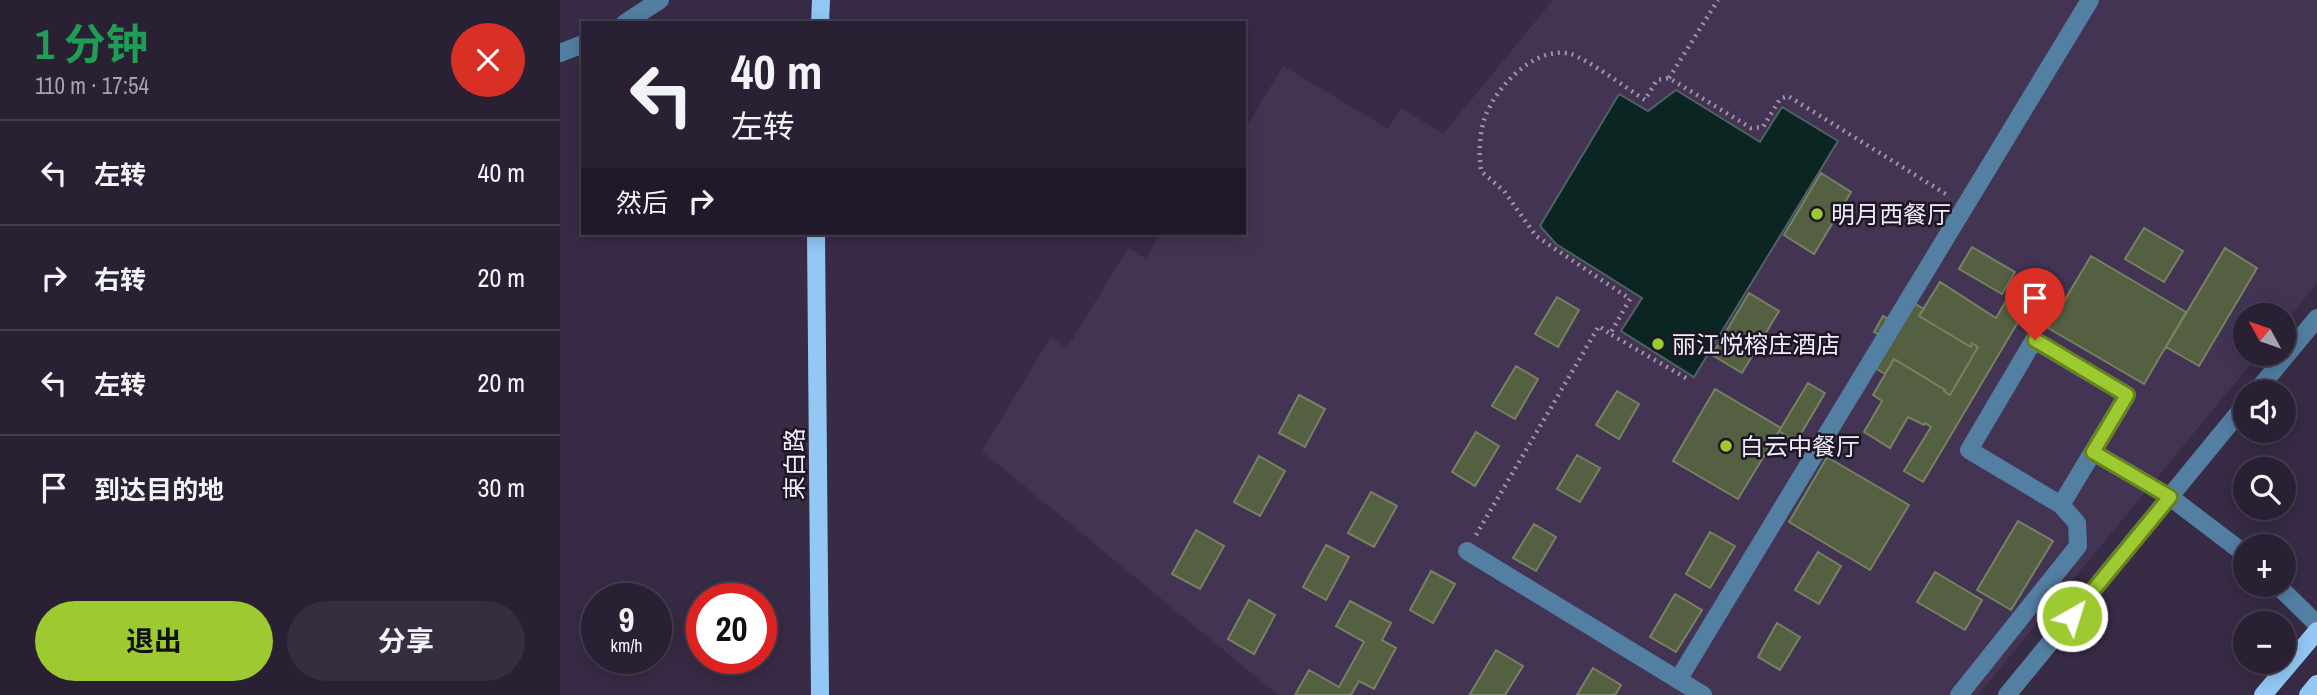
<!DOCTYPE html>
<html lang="zh">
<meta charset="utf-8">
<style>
:root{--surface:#2a2034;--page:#362d40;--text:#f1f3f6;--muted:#a5a3ac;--line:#463e4f;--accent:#9dca30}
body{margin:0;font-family:"Archivo Narrow","Noto Sans SC",sans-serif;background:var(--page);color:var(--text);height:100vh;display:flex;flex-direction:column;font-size:26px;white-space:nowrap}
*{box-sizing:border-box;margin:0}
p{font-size:23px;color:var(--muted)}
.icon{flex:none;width:38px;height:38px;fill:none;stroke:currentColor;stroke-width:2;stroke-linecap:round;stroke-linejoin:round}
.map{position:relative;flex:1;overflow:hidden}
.sheet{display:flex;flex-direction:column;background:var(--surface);width:560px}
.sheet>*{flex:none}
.top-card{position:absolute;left:21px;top:21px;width:665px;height:214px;border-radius:0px;box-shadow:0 4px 18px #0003,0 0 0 2px var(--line);background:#2a2034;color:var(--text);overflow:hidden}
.needle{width:46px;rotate:310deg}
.controls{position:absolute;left:1673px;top:303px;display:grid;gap:14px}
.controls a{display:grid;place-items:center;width:63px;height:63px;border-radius:50%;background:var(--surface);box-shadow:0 4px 18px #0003,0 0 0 2px var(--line);font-size:35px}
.speed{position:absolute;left:21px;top:583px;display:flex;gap:14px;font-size:35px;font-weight:700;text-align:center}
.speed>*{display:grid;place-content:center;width:91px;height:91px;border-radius:50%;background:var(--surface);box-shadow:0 4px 18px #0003,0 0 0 2px var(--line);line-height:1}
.speed small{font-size:18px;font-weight:400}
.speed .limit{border:10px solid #d22;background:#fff;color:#111}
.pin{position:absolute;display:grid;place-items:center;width:60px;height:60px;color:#fff;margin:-72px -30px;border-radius:50% 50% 50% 0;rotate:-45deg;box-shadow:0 0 7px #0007}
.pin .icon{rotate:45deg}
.me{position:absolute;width:77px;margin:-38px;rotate:39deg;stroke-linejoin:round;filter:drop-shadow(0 0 5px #0008)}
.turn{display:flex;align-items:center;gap:24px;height:147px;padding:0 35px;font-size:32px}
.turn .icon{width:91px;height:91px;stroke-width:2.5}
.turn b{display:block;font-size:49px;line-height:60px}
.then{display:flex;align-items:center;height:66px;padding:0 35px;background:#0003;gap:14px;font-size:26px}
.round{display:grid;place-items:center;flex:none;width:74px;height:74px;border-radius:37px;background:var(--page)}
.overview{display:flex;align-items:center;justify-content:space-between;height:119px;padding:0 35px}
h1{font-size:42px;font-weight:700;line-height:52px;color:#1e9e55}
.cta{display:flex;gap:14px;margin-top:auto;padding:14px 35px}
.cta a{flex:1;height:80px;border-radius:42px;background:var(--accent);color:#111;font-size:28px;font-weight:700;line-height:80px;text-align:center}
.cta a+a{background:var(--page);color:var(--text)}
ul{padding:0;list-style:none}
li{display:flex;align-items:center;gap:21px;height:105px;padding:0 35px;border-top:2px solid var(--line)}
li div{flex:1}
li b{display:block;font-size:26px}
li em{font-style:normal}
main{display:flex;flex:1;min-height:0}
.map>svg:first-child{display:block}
.built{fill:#433454}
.water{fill:#0b2622;stroke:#516164;stroke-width:2}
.building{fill:#546041;stroke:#768362;stroke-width:2}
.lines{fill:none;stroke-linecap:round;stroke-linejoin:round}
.path{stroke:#9f95ab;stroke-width:4.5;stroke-dasharray:2 5;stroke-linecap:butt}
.minor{stroke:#537fa3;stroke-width:18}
.major{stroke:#93c8f5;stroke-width:18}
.route-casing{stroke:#66831f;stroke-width:18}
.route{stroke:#9dca30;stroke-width:12}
.poi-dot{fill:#9dca30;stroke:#1c1723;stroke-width:2.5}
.labels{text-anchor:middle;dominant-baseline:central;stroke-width:5;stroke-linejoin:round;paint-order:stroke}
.poi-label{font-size:24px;fill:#f3ecfe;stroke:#1c1723;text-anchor:start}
.street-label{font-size:24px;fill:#f3ecfe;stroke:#1c1723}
</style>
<main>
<section class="sheet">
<div class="overview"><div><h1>1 分钟</h1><p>110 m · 17:54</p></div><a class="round" style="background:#d93025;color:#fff"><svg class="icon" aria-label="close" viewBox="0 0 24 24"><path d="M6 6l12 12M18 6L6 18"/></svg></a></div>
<ul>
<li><svg class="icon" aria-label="left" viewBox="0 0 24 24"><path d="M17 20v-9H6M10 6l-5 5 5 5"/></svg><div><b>左转</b></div><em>40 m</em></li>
<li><svg class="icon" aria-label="right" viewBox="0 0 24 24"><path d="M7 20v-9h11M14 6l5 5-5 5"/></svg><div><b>右转</b></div><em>20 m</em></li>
<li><svg class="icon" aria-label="left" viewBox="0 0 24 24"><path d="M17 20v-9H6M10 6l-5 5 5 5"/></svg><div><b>左转</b></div><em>20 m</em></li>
<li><svg class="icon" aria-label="arrive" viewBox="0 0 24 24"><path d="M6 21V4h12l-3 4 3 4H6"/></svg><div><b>到达目的地</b></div><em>30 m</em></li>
</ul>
<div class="cta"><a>退出</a><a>分享</a></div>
</section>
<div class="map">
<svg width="1757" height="695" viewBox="0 0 1757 695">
<rect width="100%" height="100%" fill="#382b46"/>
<path class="built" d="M993,0H1757V283L1724,324V315H1685V354H1699L1418,695H718L422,451L490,338L507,348L568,248L586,258L601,233H684V131L723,66L828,129L841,108L883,134Z"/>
<path class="water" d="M1116,90L1200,142L1222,107L1278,141L1134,377L1061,331L1082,298L996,244L980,226L1059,94L1088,111Z"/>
<path class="building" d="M1261,173L1291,192L1254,254L1224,235Z
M1584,228L1623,251L1604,282L1565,259Z
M1412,247L1455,272L1442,294L1399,269Z
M1665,248L1697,268L1639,366L1606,347Z
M1531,256L1626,312L1584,384L1488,328Z
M1462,274L1480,285L1363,482L1344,471L1371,427L1365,423L1364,425L1348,417L1330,448L1304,432L1322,401L1313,395L1334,359L1385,390L1384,391L1390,395L1418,347L1412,343L1411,347L1359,316L1380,282L1436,318Z
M1189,293L1219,311L1182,373L1152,355Z
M997,297L1019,310L998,347L975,334Z
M1354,303L1364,309L1359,316L1411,347L1412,343L1418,347L1390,395L1384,391L1385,390L1334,359L1325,374L1315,368L1331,342L1314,332L1323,316L1340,326Z
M956,366L978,379L955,419L932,406Z
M1248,383L1265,393L1236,442L1219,431Z
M1155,389L1221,428L1178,499L1113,461Z
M1057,391L1079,404L1059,439L1036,425Z
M739,395L765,409L745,447L719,433Z
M916,432L939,446L915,486L892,472Z
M1017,455L1040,468L1020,502L997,489Z
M699,456L725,471L700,516L674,502Z
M1267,457L1349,505L1310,570L1229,522Z
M811,492L837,506L814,547L788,533Z
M1458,521L1493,541L1451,610L1417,590Z
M974,524L996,537L976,571L953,558Z
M636,530L664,546L640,589L612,574Z
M1150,532L1175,546L1150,588L1126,574Z
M766,545L789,557L766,600L743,587Z
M1258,552L1281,566L1259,604L1235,590Z
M871,571L895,584L873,623L850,610Z
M1375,572L1422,600L1405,630L1357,602Z
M1115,594L1142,610L1116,652L1090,637Z
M689,600L715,615L694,654L668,639Z
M790,601L831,623L822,640L836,648L814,689L799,681L791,695H735L749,670L779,687L804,642L776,626Z
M1217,623L1240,637L1220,670L1198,657Z
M936,650L963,666L945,695H911L910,694Z
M1033,668L1061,685L1055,695H1017Z"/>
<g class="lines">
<path class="path" d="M1109,78L1158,0
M1126,378L1050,334L1070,299L976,236L944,191L921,171C919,153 919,135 925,117C936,87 975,45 1011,54C1027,59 1068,89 1085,100L1097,80L1109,78L1191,128L1203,127L1220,99L1228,96L1389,196
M916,535L1039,326L1050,334"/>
<path class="minor" d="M65,23L100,0
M0,53L23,44
M1474,340L1567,395L1501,505L1409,450Z
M1696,392L1757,318
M1533,452L1610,497L1685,554
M907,551L1143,695
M1716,584L1757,624
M1118,680L1530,0
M1399,695L1518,546L1517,523L1501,505
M1447,695L1685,405"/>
<path class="major" d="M260,23L261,0
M256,233L260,695
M1703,695L1757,631
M1748,695L1757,684"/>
</g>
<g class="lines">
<g class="route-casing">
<path id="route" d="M1475,340L1567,395L1533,452L1610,497L1512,616"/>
</g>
<use href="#route" class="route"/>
</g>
<g class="poi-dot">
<circle cx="1257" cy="214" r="7"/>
<circle cx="1098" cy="344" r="7"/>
<circle cx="1166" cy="446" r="7"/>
</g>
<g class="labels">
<g class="poi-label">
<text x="1271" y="214">明月西餐厅</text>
<text x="1112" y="344">丽江悦榕庄酒店</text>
<text x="1180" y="446">白云中餐厅</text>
</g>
<g class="street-label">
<text transform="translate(234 464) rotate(-90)">束白路</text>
</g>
</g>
</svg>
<div class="controls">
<a><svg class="needle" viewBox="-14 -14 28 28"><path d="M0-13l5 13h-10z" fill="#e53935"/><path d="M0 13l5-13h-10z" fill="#a5a3ac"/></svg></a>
<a><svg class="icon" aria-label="sound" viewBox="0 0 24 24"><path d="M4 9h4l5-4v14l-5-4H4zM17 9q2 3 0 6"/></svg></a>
<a><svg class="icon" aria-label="search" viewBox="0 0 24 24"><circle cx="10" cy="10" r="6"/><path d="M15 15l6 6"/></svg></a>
<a>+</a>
<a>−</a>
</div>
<div class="speed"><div>9<small>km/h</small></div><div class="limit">20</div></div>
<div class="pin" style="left:1475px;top:340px;background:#d93025"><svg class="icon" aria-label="arrive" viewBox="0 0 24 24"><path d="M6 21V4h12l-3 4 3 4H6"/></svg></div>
<svg class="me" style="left:1512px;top:616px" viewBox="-20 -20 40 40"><circle r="17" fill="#9dca30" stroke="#fff" stroke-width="3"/><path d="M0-11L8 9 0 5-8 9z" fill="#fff"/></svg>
<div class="top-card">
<div class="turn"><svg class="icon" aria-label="left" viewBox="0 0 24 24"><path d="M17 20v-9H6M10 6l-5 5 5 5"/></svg><div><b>40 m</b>左转</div></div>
<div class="then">然后<svg class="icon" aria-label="right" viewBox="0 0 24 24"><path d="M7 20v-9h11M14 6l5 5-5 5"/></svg></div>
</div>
</div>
</main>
